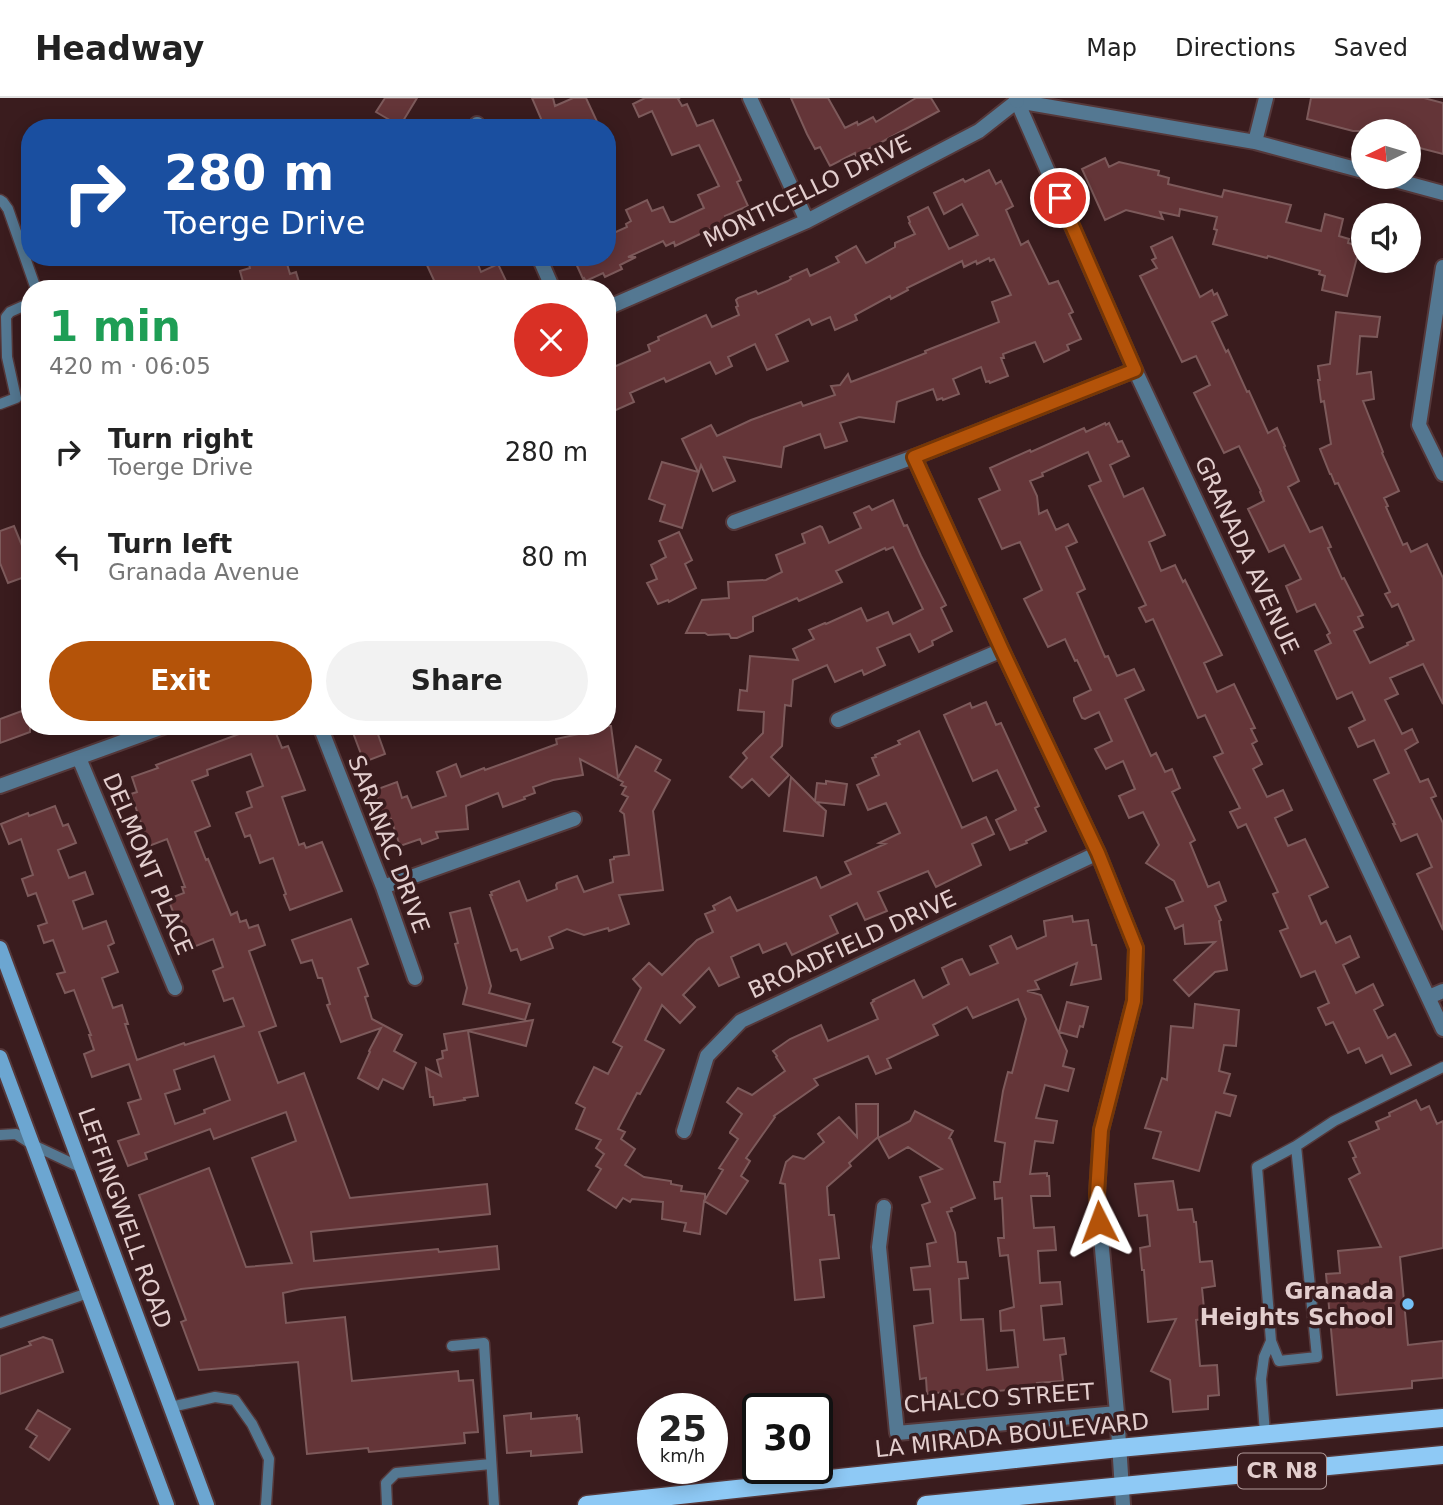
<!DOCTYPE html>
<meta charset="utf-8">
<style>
:root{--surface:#fff;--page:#f2f2f2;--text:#222;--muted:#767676;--line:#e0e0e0;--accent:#b45309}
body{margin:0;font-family:"DejaVu Sans",sans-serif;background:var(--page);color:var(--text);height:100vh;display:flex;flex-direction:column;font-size:26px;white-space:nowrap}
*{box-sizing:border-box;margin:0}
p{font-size:23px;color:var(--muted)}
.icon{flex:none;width:38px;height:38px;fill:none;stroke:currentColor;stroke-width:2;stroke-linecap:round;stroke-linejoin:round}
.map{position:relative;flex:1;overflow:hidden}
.side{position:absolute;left:21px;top:182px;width:595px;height:455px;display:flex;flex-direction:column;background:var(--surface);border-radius:28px;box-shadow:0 4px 18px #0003}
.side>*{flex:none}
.guide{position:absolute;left:21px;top:21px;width:595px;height:147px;border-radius:28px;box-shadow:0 4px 18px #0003;background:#1a4fa0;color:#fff;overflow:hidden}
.needle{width:46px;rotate:265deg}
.controls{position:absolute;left:1351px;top:21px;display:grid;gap:14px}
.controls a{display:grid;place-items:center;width:70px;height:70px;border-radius:50%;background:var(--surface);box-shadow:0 4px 18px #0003;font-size:35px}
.speed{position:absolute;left:637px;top:1295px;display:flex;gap:14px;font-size:35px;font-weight:700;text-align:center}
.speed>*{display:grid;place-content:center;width:91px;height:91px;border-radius:50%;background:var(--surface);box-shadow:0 4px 18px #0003;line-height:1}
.speed small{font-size:18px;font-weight:400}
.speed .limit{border:4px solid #111;border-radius:10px;background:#fff;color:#111}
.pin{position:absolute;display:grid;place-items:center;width:60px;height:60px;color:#fff;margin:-30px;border:4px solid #fff;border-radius:50%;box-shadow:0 2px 7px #0007}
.me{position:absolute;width:77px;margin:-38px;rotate:357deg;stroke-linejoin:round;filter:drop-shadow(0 0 5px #0008)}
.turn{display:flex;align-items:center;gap:24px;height:147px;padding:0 28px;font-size:32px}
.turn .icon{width:91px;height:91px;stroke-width:2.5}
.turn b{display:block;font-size:49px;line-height:60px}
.round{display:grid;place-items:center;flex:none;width:74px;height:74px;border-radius:37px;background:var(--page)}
.overview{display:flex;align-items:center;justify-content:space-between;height:119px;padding:0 28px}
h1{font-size:42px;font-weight:600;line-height:52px;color:#1e9e55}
.cta{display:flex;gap:14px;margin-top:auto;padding:14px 28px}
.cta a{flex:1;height:80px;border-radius:42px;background:var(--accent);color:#fff;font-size:28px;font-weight:600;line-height:80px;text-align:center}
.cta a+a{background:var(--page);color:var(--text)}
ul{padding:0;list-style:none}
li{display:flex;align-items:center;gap:21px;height:105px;padding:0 28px}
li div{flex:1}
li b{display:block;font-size:26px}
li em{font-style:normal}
header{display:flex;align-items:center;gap:42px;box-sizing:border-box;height:98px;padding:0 35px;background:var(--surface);border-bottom:2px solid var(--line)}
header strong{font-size:33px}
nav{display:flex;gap:38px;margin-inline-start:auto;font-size:24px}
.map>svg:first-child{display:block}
.building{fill:#643538;stroke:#7d5a5b;stroke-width:2;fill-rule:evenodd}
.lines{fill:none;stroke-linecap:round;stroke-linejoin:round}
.service-casing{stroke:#55383a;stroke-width:13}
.minor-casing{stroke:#55383a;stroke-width:18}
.tertiary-casing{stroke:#55383a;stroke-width:18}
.secondary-casing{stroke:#55383a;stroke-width:18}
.primary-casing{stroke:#55383a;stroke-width:21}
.service{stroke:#547892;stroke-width:10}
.minor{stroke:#547892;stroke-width:14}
.tertiary{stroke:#547892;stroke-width:14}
.secondary{stroke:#6ca6d1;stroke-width:14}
.primary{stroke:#8ec9f5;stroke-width:18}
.route-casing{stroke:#753606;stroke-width:18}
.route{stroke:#b45309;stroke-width:12}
.poi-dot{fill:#75c0f6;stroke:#3a1c1e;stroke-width:2.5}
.labels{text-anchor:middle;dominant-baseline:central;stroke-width:7;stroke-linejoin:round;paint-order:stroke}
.shield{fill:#3a1c1e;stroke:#b09999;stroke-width:2}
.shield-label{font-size:21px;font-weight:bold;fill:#e3cece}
.street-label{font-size:23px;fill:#e3cece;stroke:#3a1c1e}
.poi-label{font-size:23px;font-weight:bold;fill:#e3cece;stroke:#3a1c1e;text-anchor:end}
</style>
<header>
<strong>Headway</strong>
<nav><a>Map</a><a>Directions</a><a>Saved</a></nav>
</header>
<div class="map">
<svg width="1443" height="1407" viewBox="0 0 1443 1407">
<rect width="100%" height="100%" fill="#3a1c1e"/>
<path class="building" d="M385,0H417L400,28L376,14Z
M532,0H553L555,8L573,0H586L600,30H545Z
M645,0H680L678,1L682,8L687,6L697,28L713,22L741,82L737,84L748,108L725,118L727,123L696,138L675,148L674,144L666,148L663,143L628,159H636L620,167L622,171L605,179L603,175L586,183L584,180L583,181L573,159H607V138L627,129L626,126L631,123L626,112L647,102L652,113L663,109L670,124H674L704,110L698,97L719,88L699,47L672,57L652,13L639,19L633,6Z
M791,0H828L845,30L857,24L858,27L873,19L876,24L916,0H931L939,13L856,58L855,55L830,68L820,49L815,51L807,36Z
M1311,0H1424L1443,5V56L1416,49L1417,44L1409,42V33H1353L1307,21Z
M1105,60L1109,69L1119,64L1159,73L1158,77L1169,80L1168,86L1222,99L1224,92L1291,107L1286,124L1321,133L1325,116L1343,121L1339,138L1349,141L1348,145L1360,148L1347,198L1322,192L1325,178L1319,176L1320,173L1268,158L1267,160L1213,146L1217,132L1214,131L1217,119L1180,111L1179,118L1160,114L1163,121L1126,112L1105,122L1082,71Z
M989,72L996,86L1001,83L1013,108L1006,112L1021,147L1028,143L1049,186L1058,183L1073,214L1069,216L1081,241L1067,247L1069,252L1044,264L1035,244L1003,256L1004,260H1001L1008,278L990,285L989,283L986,284L981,269L953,281L959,296L943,302L942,300L937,302L933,291L897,304L894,324L859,319L840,325L847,343L835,347L825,350L820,336L784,349L781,369L724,359L735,383L713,393L701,367L682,430L660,423L665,407L649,401L662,364L698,374L682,341L711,327L717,338L751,322L801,304L803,308L835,297L831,288L840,287L848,276L851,284L880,273L926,255L925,253L930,251L999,224L992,204L1011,197L994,161L990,163L989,160L977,166L976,163L964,169L962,163L907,190L908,192L891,201L890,198L855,217L857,222L835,232L830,219L812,227L809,221L776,237L788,263L767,272L755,246L728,259L732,268L716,276L710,264L666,284L664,280L630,295L634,304L607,316V272L650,253L648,247L659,242L658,239L706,217L712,229L739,217L736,209L738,208L736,202L738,200L756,193L758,196L788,183L791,181L790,179L807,171L810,178L839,164L836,159L856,148L866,165L868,164L895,149V145L915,136L909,125L910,124L908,119L928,109L949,151L978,137L962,106L944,116L934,95L963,81L965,84Z
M1172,139L1200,199L1212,192L1214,197L1217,195L1227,217L1212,224L1226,254L1228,252L1247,294L1249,293L1268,335L1277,330L1285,348L1284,349L1299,383L1288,389L1310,434L1322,429L1331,449L1328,450L1342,481L1344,480L1363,517L1358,519L1363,529L1354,533L1370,565L1408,547L1407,545L1414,542L1398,506L1392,509L1385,496L1390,494L1338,385L1335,386L1331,376H1330L1320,351L1331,346L1324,303L1321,304L1318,282H1320L1318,268L1330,266L1336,214L1380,219L1377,239L1360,238L1357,276L1371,274L1374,301L1363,303L1383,354L1382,355L1399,393L1384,400L1388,408L1386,409L1403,447L1407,445L1411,454L1427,446L1443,480V606L1423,566L1390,580L1398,596L1385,602L1402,636L1412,631L1418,644L1405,652L1420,684L1428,681L1436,698L1431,700L1443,725V832L1417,776L1432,769L1417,736L1401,743L1393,726H1395L1374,682L1389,675L1374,642L1358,649L1349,630L1365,622L1352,594L1337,601L1315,553L1331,545L1327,537L1330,535L1315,506L1297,514L1286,488L1301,481L1284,447L1269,454L1248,411L1264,403L1260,394L1261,393L1239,348L1224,355L1194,295L1210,287L1196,258L1182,264L1140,178L1157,170L1152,162L1156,160L1151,149Z
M247,159H285L290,176L296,174L301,191H245L240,173L250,170Z
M434,159H475L481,174L498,166L508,187L499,191H438L425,163Z
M1105,325L1106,327L1109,325L1118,344L1122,343L1129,358L1110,367L1124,399L1143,390L1165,437L1149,444L1161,473L1175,467L1183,484L1185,482L1222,557L1204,565L1217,594L1234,586L1255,630L1251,631L1257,643L1252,646L1262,666L1253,671L1267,699L1283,692L1292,712L1275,720L1288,748L1305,741L1328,789L1309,798L1321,826L1326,823L1336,845L1350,838L1359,859L1343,867L1356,895L1373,886L1383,907L1374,912L1388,940L1395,936L1411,967L1391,976L1382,957L1366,965L1359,950L1348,955L1333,924L1326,927L1318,910L1329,905L1315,873L1301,879L1280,833L1288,830L1273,796L1278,794L1246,726L1238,730L1230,714L1240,710L1214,659L1223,655L1205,617L1198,620L1153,521L1146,524L1139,510L1146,507L1089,388L1101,383L1088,354L1042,375L1043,378L1030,383L1037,398L1039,416L1047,412L1056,432L1068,426L1077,444L1066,449L1085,491L1077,495L1105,559L1108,558L1117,578L1134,571L1144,592L1125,601L1151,658L1156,655L1165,674L1172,671L1180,690L1172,694L1195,742L1190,745L1208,789L1219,784L1226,803L1215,808L1221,822L1219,823L1227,872L1215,874L1189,898L1174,882L1215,844L1185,846L1183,827L1175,831L1166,810L1183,803L1174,783L1146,765L1159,747L1143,714L1129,720L1119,698L1135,691L1123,663L1106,671L1095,651L1112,643L1099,614L1085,621L1082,620L1074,603V600L1091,592L1077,562L1075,563L1065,541L1048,549L1024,501L1042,492L1020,444L1002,451L979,401L1000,392L990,370L1030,352L1031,354L1084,330L1086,334Z
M893,402L904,428L907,427L921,458L946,507L941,510L952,533L932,543L933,547L919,554L910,536L877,550L885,567L864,577L862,572L835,584L827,567L793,582L791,608L785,607L782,648L771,659L789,677L769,698L752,681L742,690L730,679L747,660L743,655L763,635L764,614L738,612L740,592L747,593L750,558L798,562L793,551L814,541L809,532L825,525L826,526L861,510L867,523L888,514L893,526L923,511L893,449L886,452L885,450L836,473L842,484L799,503L797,500L753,519V533L737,540H731L729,536L708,537L705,535H686L702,502L729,500L728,484L766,482L782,474L776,457L805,445L802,436L820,428L822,429L829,445L861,430L854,415L869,408L872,412Z
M14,428L25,455L27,454L30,463V477L8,485L0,465V433Z
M679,434L692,462L685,466L696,490L669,504L668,502L658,506L647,485L657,481L651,467L666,459L659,443Z
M986,604L996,627L1001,625L1039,708L1035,710L1046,733L1026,743L1027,745L1010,752L996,722L1016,712L997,672L973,683L944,617L970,605L972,610Z
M30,610V634L0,645V621Z
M266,628H273L282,650L288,648L305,692L282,699L299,747L304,745L306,750L322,744L342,793L290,812L284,797L286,796L273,760L260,765L250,737L245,739L236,715L252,709L247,694L263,688L251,656L207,672L208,677L192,683L210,728L195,734L206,762L208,761L231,817L237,814L240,824L246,822L249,830L258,827L265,847L249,853L276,928L259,934L278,985L304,975L350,1100L487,1086L490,1116L311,1134L314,1163L438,1151L439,1154L497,1148L499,1171L301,1191L283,1195L286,1225L345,1219L352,1283L458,1273L459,1283L473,1282L478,1334L464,1335L465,1345L369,1354L368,1350L307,1356L298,1264L199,1272L181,1224L186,1222L139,1097L209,1070L246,1169L292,1165L252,1060L296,1043L286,1014L214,1041L210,1031L145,1055L147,1061L128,1068L118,1043L139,1036L128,1005L141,1001L129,966L92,979L84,956L94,952L89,937H91L74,892L65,895L57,876L65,874L53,842L44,845L38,828L47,825L36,795L28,798L22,781L33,777L21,741L9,746L1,726L28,715L29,718L55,708L63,728L68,726L76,745L58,752L69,780L85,774L93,796L73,803L83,831L106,823L114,845L108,848L118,874L102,880L113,910L122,907L128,926H125L137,962L184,945L185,947L244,928L233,900L224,903L213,873L223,869L213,841L191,850L181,822H179L177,816H174L168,801L184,795L182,789H185L167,741L149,748L131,696L137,694L132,679L158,670L156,667L247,633L248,635ZM214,958L230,1002L204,1012L205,1015L175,1026L165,996L180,991L174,972Z
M360,628H375L385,656L364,664L352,632Z
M587,628H611L618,680L636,648L661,662L655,673L670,682L653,713L663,792L619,797L629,826L609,833L608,830L584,837L567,831L549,839L553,850L521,862L517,851L511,853L490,797H492L491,794L519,783L527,803L557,791L556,787L557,785L577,778L584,794L613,784L610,762L614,761V759L629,757L624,716L620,713L628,699L622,696L626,689L621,687L623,684L580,661L583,677L553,682L533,689L535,695L524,699L525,701L503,709L498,695L466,708L468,731L436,734L438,740L422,746L420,741L400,748L391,721L386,723L375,692L397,684L402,700L407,698L412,710L446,698L437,674L456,666L461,679L484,670L485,672L557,646L556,641L588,634Z
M919,633L962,730L986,719L994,736L972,746L981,767L936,789L928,773L878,794L887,813L865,822L857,805L830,818L838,835L792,857L786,845L763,855L759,846L731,859L739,879L719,888L709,870L683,897L695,909L680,925L662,907L645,942L664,952L640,996L637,995L618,1031L625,1034L621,1041L635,1051L625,1067L644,1079L671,1083V1086L682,1088L681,1093L705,1096V1102L723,1072L719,1070L738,1041L730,1035V1034L742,1016L727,1004L738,990L752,997L785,973L776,959L777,958L773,953L790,941L821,927L828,943L878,921L871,905L874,903L873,902L914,882L923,900L949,886L942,870L956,863L962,861L970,877L998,865L990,848L1011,838L1017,851L1046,838L1044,823L1072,818L1073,824L1088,822L1092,847H1096L1101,881L1071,887L1077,865L1035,883L1039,891L1027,893L1041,897L1067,953L1063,968L1074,971L1068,993L1045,987L1036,1020L1057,1023L1053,1045L1035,1043L1030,1076L1047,1075V1078H1049L1050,1098H1031L1034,1130L1054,1129L1056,1152L1038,1153L1040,1185L1060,1184L1062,1206L1041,1208L1044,1242L1064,1240L1066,1256L1060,1257L1063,1283L1037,1285L1038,1289L955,1297L954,1293L927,1296L926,1280L920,1281L914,1228L933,1225L930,1191L914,1192L911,1170L930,1168L927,1146L936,1144L922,1107L930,1104L920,1079L942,1071L908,1049L889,1060L878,1040L910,1023L915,1013L953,1033L949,1040L951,1041L975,1100L951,1110L952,1113L947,1114L955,1135L958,1164H966L968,1180L959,1181L961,1222L983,1221L987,1272L1018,1269L1014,1232L1001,1233L1000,1213L1014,1209L1008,1157L1000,1158L998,1140H1004L1002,1100L995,1101L994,1084H1000L1005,1045L995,1043L1003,993L1008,974L1012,975L1026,921L1018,901L973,920L967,909L933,927L938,937L887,961L891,970L876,976L868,958L814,981L818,987L774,1018L775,1019L746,1060L750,1063L741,1078L748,1083L726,1116L704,1103L700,1136L684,1133L686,1125L662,1121L663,1104L632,1101L630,1104L623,1100L616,1110L588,1092L601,1071L596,1068L604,1056L596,1050L601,1042L576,1031L585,1010L576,1005L594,969L608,976L622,949L613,944L641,890L633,881L649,865L662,877L697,842L713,834L705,816L715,812L713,808L730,799L737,813L816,779L821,790L851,776L845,764L885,746L879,745L900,735L886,705L868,712L857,687L879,677L872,660L876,659L875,657L900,646L898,643Z
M791,679L815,703L817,685L826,686V683L847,686L844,707L816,704L826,713L823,738L784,733Z
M470,810L491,888L489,895L530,906L525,922L463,906L467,890L455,846L458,845L450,815Z
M351,821L368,866L358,870L368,898L365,899L372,921L402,937L394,953L416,965L403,991L383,981L378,991L358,980L370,954L369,953L381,930L341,944L327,907L330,906L322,880H318L312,862L301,865L292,842Z
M1067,904L1088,909L1083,929L1080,928L1077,939L1059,934Z
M1195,906L1239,912L1236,948L1224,947L1219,973L1230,976L1224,995L1236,998L1230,1018L1216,1014L1199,1073L1153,1060L1161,1034L1145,1030L1162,980L1167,982L1171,928L1193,930Z
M533,922L526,948L468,933L478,998L464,1000L465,1002L434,1007L433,999H430L426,970L441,978L437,962L443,960L442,953L447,952L444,936Z
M1416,1002L1421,1012L1429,1008L1437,1026L1443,1023V1150L1400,1159L1408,1247L1443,1243V1280L1412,1283V1290L1337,1297L1326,1176L1340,1175L1338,1153L1381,1149L1349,1081L1360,1075L1353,1060L1356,1059L1349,1044L1379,1031L1376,1024L1390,1018L1389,1015Z
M856,1006H878V1039L849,1065L851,1068L827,1089L829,1117H834L839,1160L820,1162L824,1199L795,1202L785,1086L780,1085L786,1064L793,1058L804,1061L824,1044L818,1036L839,1019L857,1039Z
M1173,1083L1178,1112L1192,1111L1194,1124H1196L1200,1164L1212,1163L1215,1188L1202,1190L1205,1221L1196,1222L1200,1268L1217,1267L1219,1297L1208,1298V1311L1173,1314L1170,1282L1151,1273L1176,1221L1148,1224L1144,1172H1142L1140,1150L1150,1148L1147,1117L1139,1118L1135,1086Z
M43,1239L52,1242L63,1274L0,1296V1258L31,1247L29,1244Z
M38,1312L70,1331L49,1362L30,1349L37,1338L26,1331Z
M531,1315V1321L577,1317V1321L579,1320L582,1354L531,1358V1353L507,1355L504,1318Z"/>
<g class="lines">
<g class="service-casing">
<path id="service" d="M0,102L3,104L8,111L36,191
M0,306L16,300L7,259L6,219L10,214L30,205
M0,1037L16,1036L33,1047L82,1070
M1296,1048L1317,1259L1279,1263L1271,1243L1257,1069L1296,1048L1334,1023L1443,969
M0,1225L88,1195
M452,1248L484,1245L494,1407
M777,1306L799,1311
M171,1309L215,1299L235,1302L252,1326L269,1361L266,1407
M1265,1336L1261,1281L1264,1259L1271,1243
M387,1407L386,1385L396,1375L491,1366"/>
</g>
<g class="minor-casing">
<path id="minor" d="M750,0L807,123
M1017,3L1135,272L1443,931
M1017,3L1255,44L1363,73
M477,26L479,30
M1255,44L1266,0
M1384,79L1443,95
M539,159L553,191
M1443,169L1419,327L1443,376
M607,210L807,123L979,33L1017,3
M914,359L1002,552L1098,755L1136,850L1134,903L1101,1032L1097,1096L1117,1315L1123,1407
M734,424L914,359L1135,272
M838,622L1002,552
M320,628L383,789L415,880
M79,660L175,890
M0,688L166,628
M383,789L574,721
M1429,899L1443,893
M684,1033L707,958L741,923L1098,755
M884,1109L879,1149L897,1335L1117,1315"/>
</g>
<g class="tertiary-casing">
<path id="tertiary" d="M1016,0L1017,3"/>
</g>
<g class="secondary-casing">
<path id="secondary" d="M0,850L207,1407
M0,959L167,1407"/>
</g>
<g class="primary-casing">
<path id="primary" d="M587,1407L1119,1350L1443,1320
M926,1407L1443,1357"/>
</g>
<use href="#service" class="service"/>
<use href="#minor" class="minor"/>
<use href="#tertiary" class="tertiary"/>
<use href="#secondary" class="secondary"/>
<use href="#primary" class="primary"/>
</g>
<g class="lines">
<g class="route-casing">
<path id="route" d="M1060,100L1135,272L914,359L1002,552L1098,755L1136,850L1134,903L1101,1032L1097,1096L1099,1124"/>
</g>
<use href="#route" class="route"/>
</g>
<circle class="poi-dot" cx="1408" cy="1206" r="7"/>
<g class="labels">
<rect class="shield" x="1238" y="1355.5" width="88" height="35" rx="5"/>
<g class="shield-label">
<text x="1282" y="1373">CR N8</text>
</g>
<g class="street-label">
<text transform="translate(807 93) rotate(-26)">MONTICELLO DRIVE</text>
<text transform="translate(1247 457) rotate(65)">GRANADA AVENUE</text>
<text transform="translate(389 746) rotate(69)">SARANAC DRIVE</text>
<text transform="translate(148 766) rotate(67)">DELMONT PLACE</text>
<text transform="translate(852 846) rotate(-25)">BROADFIELD DRIVE</text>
<text transform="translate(125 1120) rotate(70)">LEFFINGWELL ROAD</text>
<text transform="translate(999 1300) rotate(-4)">CHALCO STREET</text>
<text transform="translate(1012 1337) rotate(-6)">LA MIRADA BOULEVARD</text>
</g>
<g class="poi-label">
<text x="1394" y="1193">Granada<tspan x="1394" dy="26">Heights School</tspan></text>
</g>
</g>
</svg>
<div class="controls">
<a><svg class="needle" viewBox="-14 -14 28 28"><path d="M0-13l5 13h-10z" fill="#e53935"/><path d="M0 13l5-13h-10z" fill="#767676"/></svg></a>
<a><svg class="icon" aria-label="sound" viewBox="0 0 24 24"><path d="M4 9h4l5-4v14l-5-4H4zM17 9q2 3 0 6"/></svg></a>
</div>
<div class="speed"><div>25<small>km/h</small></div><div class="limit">30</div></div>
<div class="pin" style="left:1060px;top:100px;background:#d93025"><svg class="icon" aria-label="arrive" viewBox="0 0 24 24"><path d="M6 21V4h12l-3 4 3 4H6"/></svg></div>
<svg class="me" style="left:1099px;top:1124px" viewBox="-20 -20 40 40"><path d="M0-17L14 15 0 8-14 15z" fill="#b45309" stroke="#fff" stroke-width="4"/></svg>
<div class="guide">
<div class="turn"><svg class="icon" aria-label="right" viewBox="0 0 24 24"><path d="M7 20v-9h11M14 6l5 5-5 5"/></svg><div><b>280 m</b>Toerge Drive</div></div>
</div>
<section class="side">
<div class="overview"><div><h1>1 min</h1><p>420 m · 06:05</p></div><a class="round" style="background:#d93025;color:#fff"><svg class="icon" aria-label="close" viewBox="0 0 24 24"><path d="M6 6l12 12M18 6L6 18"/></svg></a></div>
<ul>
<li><svg class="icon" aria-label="right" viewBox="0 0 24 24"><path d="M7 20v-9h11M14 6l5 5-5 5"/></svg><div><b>Turn right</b><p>Toerge Drive</p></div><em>280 m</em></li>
<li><svg class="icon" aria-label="left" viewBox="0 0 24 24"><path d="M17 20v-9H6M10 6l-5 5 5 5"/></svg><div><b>Turn left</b><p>Granada Avenue</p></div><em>80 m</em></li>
</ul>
<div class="cta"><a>Exit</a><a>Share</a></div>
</section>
</div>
